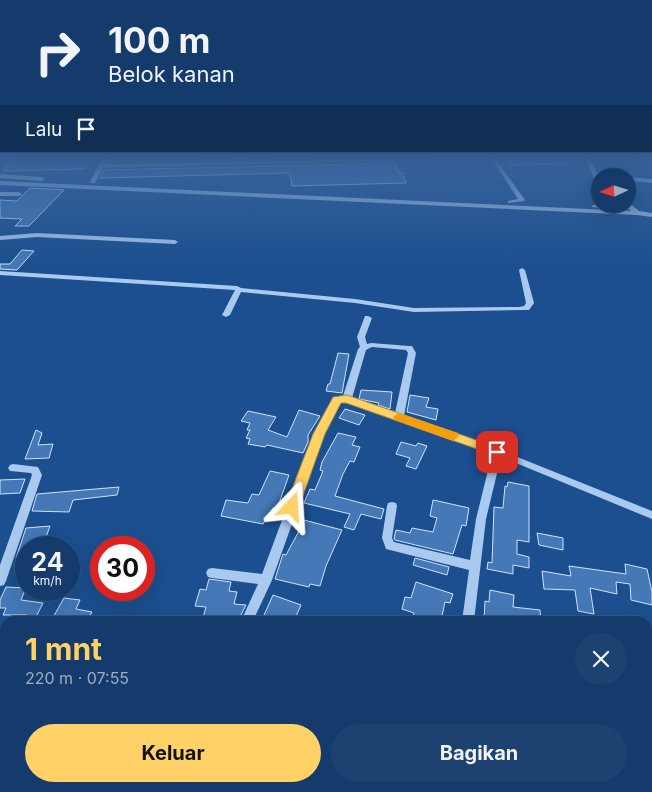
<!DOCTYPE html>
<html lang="id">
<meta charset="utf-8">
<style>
:root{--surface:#143b6b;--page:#1d4271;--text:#f1f3f6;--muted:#9dadc1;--line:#33557e;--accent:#ffd166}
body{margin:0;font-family:Inter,sans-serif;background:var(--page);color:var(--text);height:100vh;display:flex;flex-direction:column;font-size:19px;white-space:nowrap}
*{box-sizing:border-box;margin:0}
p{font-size:16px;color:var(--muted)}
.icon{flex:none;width:28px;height:28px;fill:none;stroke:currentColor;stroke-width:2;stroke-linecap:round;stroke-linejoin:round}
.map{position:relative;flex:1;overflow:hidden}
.side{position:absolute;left:0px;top:616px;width:652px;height:176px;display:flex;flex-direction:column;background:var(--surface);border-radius:15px 15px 0 0;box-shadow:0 5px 20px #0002,0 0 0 1px var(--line)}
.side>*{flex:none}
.banner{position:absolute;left:0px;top:0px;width:652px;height:152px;box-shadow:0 5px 20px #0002,0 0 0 1px var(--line);background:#143b6b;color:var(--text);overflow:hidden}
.needle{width:32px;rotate:266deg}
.controls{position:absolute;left:591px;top:168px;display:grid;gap:10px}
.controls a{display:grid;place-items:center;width:45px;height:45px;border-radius:50%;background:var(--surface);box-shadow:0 5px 20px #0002,0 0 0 1px var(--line);font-size:25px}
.speed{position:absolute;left:15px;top:536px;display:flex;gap:10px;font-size:25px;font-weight:700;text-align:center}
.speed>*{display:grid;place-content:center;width:65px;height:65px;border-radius:50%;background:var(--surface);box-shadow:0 5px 20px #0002,0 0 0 1px var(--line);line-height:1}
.speed small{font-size:12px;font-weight:400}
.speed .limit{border:8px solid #d22;background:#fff;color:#111}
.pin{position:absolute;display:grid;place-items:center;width:42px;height:42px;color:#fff;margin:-21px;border-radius:10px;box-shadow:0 2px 8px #0006}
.me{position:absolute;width:55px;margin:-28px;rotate:20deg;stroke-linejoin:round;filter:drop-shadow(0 0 4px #0008)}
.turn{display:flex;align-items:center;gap:18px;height:105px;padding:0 25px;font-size:22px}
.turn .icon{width:65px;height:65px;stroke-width:2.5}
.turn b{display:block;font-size:35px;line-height:42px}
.then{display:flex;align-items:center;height:48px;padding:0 25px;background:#0003;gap:10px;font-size:19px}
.round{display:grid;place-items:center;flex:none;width:52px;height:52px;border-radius:26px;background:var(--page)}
.overview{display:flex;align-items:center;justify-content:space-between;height:85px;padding:0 25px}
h1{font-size:30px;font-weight:700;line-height:38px;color:var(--accent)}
.primary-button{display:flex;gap:10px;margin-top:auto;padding:10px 25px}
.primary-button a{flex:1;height:58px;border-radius:30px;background:var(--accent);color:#111;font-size:20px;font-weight:700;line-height:58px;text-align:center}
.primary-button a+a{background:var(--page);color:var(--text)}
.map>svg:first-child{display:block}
.building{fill:#4478b7;stroke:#cfe3fa}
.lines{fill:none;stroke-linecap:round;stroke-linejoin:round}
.minor{fill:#a9c9ee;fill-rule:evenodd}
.route{fill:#ffd166;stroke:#a68842}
.slow{fill:#f59e0b}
</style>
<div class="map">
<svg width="652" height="792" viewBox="0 0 652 792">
<rect width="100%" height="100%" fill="#1b4f8f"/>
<path class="building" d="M14,158H92L85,169L3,171Z
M110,158H316L108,162Z
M505,158H568V164L510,165Z
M395,163L399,173H402L406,183L292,186L290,173L100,178L104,170Z
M30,188L64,190L29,226H15L22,219L0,218V200L17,201Z
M22,250L34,251L17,270L0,269V264H10Z
M338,353L349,354L342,393L326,391L328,384H330Z
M361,390L392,392L390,409L378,405L379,403L359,399Z
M410,395L429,398L426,407L438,409L436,420L407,412Z
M345,409L365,415L359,425L339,418Z
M299,410L320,416L308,435V442L303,453L267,445L265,447L248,444L250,439L246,438L250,430H247L250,423L241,421L248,411L276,417L268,430L287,437Z
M36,430L42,433L38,445L53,444L49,458L25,459Z
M338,433L356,437L352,445L360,447L354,462L350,461L343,474L335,496L384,509L381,519L361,514L354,530L344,527L350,514L304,503L310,489L315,490L323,471L320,470L322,462Z
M401,442L416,446L418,443L427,446L416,469L406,466L410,458L396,454Z
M270,471L289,475L277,509L273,508L263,524L221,516L226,500L248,503L252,494L259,495Z
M25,479L20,493L0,494V480Z
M508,482L529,486V542L517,540V554L529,557V568L513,565V574L487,569L488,562L492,563L494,507L503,508L505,486L507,487Z
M119,487L117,495L73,500L69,512L32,511L37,494Z
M433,500L469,508L466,526L462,525L453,554L395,540L394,538L396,530L410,533L412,528L433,532L437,518L430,516Z
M300,519L342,530L326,566L320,586L310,584L309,587L275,579L283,554L286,555L300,529L296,527Z
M50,526L46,537H54L51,545L26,548V557L16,558L26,528Z
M537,533L563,538V550L539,545Z
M415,558L449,567L447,575L413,565Z
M625,564L647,569L652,592V605L631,600L630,584L616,582L617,594L590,588L594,614L578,611L575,590L544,589L542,571L571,576L569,566L626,574Z
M209,579L231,582L229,591L237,592L234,604L246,605L238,621H202L206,607L195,606L200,589L206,590Z
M416,582L453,594L450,603L445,602L441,621H412L414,613L402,609L405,597L411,598Z
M6,587L26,588L21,600L43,603L34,621H23L27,615H3L6,608H0V600Z
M490,590L514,595L513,607L540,610L541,621H484L485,601L489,602Z
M273,595L301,605L294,621H273L274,618L264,615Z
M64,598L80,600L76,609L92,612L87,621H51Z"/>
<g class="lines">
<path class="minor" d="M102,158H108L104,164L386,158H436L433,160L103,168L95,183H91L90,182Z
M491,158H495L525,200L524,201L508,203V201L518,199Z
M585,158H590L600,179V187L597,185Z
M0,174L42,177L45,179L42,181L0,178Z
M628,177L652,179V183L628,181Z
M0,181L631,211L624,204H628V202L639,211L652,213V217L637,215L0,185Z
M0,192H19L22,194L19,196H0Z
M600,203V204H612C607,207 596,209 591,206Z
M37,233L175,240L178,242L175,244L37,237L0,240V236Z
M522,268L525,270L534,303L529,310H526L414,312L355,303L241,292L230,315L226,317L222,315L235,290L0,275V271L237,286L241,288L355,299L414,308L519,307L524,306L526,303L519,270Z
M365,316H368L372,318L365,337L367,344L371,343L409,346H412L416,353L404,416L500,450L652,511V519L501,457L486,519L474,621H462L469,570L386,549L382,538L387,506L388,503L392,502L396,503L397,506L392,538L394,542L470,560L476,519L492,454L346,402L340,403L324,434L272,580L253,621H241L258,584L212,578L208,577L206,573L208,569L212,568L262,574L314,434L334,398L343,396L358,349L360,347L357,337ZM372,347L406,350L408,353L395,413L352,398L366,350Z
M13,464L38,467L42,475L6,581L4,585L0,586V565L32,475L31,473L10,471L8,468L10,465Z
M0,627L5,628V640L0,639Z
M648,786L650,792H617L616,788Z"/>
</g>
<linearGradient id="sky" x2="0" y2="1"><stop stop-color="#0f2b4f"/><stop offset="0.59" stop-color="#39639b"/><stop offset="1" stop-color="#39639b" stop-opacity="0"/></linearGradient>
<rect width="652" height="268" fill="url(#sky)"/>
<path class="route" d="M347,395L502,449L503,452L497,456L346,403H341L325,434L299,507L297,511H287L285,507L313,434L333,397Z"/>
<path class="slow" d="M399,413L458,433L459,436L453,441L395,420L393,417Z"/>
</svg>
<div class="controls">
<a><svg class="needle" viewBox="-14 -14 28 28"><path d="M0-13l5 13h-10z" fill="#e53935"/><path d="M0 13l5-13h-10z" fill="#9dadc1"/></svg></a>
</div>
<div class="speed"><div>24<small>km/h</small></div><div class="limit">30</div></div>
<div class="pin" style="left:497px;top:452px;background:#d93025"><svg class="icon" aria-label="arrive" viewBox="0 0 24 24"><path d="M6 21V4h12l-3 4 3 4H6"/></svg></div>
<svg class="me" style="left:292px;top:507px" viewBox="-20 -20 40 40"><path d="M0-17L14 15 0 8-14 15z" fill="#ffd166" stroke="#fff" stroke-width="4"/></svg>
<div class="banner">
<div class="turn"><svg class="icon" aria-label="right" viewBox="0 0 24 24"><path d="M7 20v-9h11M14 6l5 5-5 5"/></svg><div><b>100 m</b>Belok kanan</div></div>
<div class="then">Lalu<svg class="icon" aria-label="arrive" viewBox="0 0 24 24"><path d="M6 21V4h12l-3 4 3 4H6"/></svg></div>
</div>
<section class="side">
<div class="overview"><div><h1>1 mnt</h1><p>220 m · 07:55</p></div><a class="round"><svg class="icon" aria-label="close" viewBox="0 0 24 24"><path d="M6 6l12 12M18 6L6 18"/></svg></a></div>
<div class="primary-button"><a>Keluar</a><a>Bagikan</a></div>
</section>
</div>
